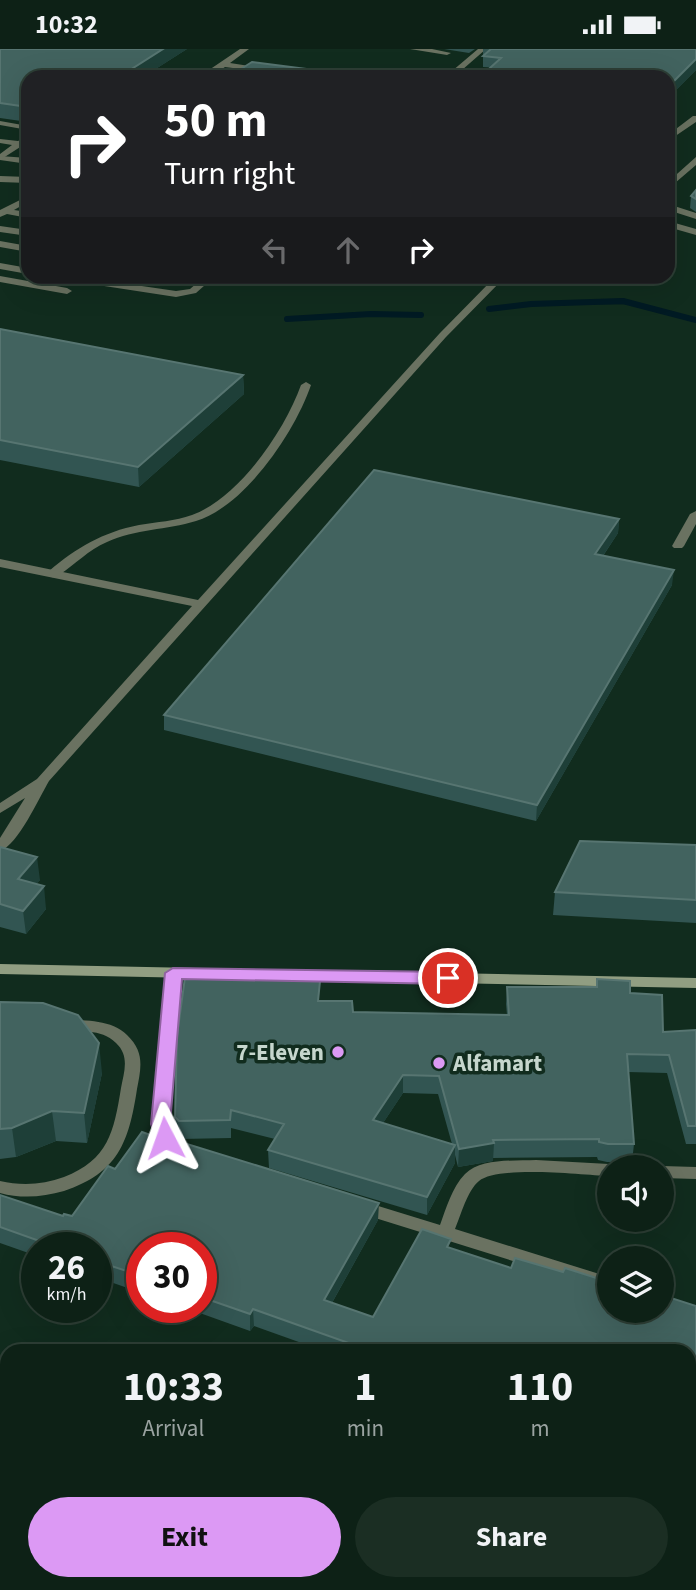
<!DOCTYPE html>
<style>
:root{--surface:#0d2116;--page:#1b2e23;--text:#f1f3f6;--muted:#9aa3a1;--line:#2d3e35;--accent:#dc99f4}
body{margin:0;font-family:"Source Sans 3",sans-serif;background:var(--page);color:var(--text);height:100vh;display:flex;flex-direction:column;font-size:26px;white-space:nowrap}
*{box-sizing:border-box;margin:0}
p{font-size:23px;color:var(--muted)}
.icon{flex:none;width:38px;height:38px;fill:none;stroke:currentColor;stroke-width:2;stroke-linecap:round;stroke-linejoin:round}
.map{position:relative;flex:1;overflow:hidden}
.panel{position:absolute;left:0px;top:1295px;width:696px;height:247px;display:flex;flex-direction:column;background:var(--surface);border-radius:21px 21px 0 0;box-shadow:0 7px 28px #0002,0 0 0 2px var(--line)}
.panel>*{flex:none}
.top-card{position:absolute;left:21px;top:21px;width:654px;height:214px;border-radius:21px;box-shadow:0 7px 28px #0002,0 0 0 2px var(--line);background:#202124;color:#fff;overflow:hidden}
.fabs{position:absolute;left:597px;top:1106px;display:grid;gap:14px}
.fabs a{display:grid;place-items:center;width:77px;height:77px;border-radius:50%;background:var(--surface);box-shadow:0 7px 28px #0002,0 0 0 2px var(--line);font-size:35px}
.speed{position:absolute;left:21px;top:1183px;display:flex;gap:14px;font-size:35px;font-weight:700;text-align:center}
.speed>*{display:grid;place-content:center;width:91px;height:91px;border-radius:50%;background:var(--surface);box-shadow:0 7px 28px #0002,0 0 0 2px var(--line);line-height:1}
.speed small{font-size:18px;font-weight:400}
.speed .limit{border:10px solid #d22;background:#fff;color:#111}
.pin{position:absolute;display:grid;place-items:center;width:60px;height:60px;color:#fff;margin:-30px;border:4px solid #fff;border-radius:50%;box-shadow:0 2px 7px #0007}
.me{position:absolute;width:77px;margin:-38px;rotate:356deg;stroke-linejoin:round;filter:drop-shadow(0 0 5px #0008)}
.turn{display:flex;align-items:center;gap:24px;height:147px;padding:0 28px;font-size:32px}
.turn .icon{width:91px;height:91px;stroke-width:2.5}
.turn b{display:block;font-size:49px;line-height:60px}
.lanes{display:flex;align-items:center;height:66px;padding:0 28px;background:#0003;justify-content:center;gap:35px;direction:ltr}
.lanes .off{opacity:.35}
.eta{display:flex;justify-content:space-evenly;align-items:center;height:119px;text-align:center}
.eta b{font-size:42px;font-weight:700;line-height:49px}
.action{display:flex;gap:14px;margin-top:auto;padding:14px 28px}
.action a{flex:1;height:80px;border-radius:42px;background:var(--accent);color:#111;font-size:28px;font-weight:700;line-height:80px;text-align:center}
.action a+a{background:var(--page);color:var(--text)}
.status{display:flex;justify-content:space-between;align-items:center;height:49px;padding:0 35px;background:var(--surface);direction:ltr}
.status svg{height:19px;fill:currentColor}
.map>svg:first-child{display:block}
.lines{fill:none;stroke-linecap:round;stroke-linejoin:round}
.stream-far1{stroke:#001a23;stroke-width:4.5}
.stream{stroke:#001a23;stroke-width:6}
.service{fill:#6a7261;fill-rule:evenodd}
.minor{fill:#6a7261;fill-rule:evenodd}
.secondary{fill:#919e82;fill-rule:evenodd}
.wall{fill:#325552;fill-rule:evenodd}
.shaded-wall{fill:#1e3f38}
.building{fill:#42635f;stroke:#577571;stroke-width:2}
.route{fill:#dc99f4;stroke:#8f639f;stroke-width:2}
.poi-dot{fill:#dc99f4;stroke:#112c1e;stroke-width:2.5}
.labels{text-anchor:middle;dominant-baseline:central;stroke-width:7;stroke-linejoin:round;paint-order:stroke}
.poi-label{font-size:23px;font-weight:bold;fill:#c6d6cd;stroke:#112c1e;text-anchor:end}
</style>
<div class="status"><b>10:32</b><svg viewBox="0 0 49 12"><path d="M0 12V9h3v3zM5 12V6h3v6zM10 12V3h3v9zM15 12V0h3v12zM26 1h20v11H26zM47 4h2v5h-2z"/></svg></div>
<div class="map">
<svg width="696" height="1541" viewBox="0 0 696 1541">
<rect width="100%" height="100%" fill="#112c1e"/>
<g class="lines">
<path class="stream-far1" d="M599,253H626"/>
<path class="stream" d="M489,260L531,255L623,252L696,271
M287,270L371,265L421,266"/>
<path class="service" d="M240,0H249L230,14L263,19V23L225,18L216,24L233,28L206,27V23Z
M410,0H432L451,4L447,6Z
M478,0H486L454,28H445Z
M0,72L28,77V81L0,76Z
M28,87V93L0,111V105L12,96L0,94V90L18,92Z
M696,108V116L668,140V133Z
M0,127L28,128V134L0,133Z
M28,147V153L14,161L28,163V169L7,165L0,168V161Z
M668,155L696,164V170L668,161Z
M0,177L28,181V187L0,183Z
M0,192L28,197V203L0,198Z
M0,214L28,219V225L0,220Z
M0,227L67,239L72,242L67,245L0,233Z
M60,228H80L176,242L190,240L204,228H214L196,244L176,248L65,231Z
M306,333L311,336C295,383 245,457 196,472C167,481 135,480 107,493C88,501 76,515 59,526C54,529 54,528 49,528V522C76,499 103,483 139,476C157,473 175,472 192,466C239,449 285,381 301,336Z
M696,462V475L684,497L682,499H674L672,497L690,465Z
M66,971C86,971 112,971 127,986C145,1003 141,1019 137,1040C129,1093 118,1124 64,1142C43,1148 22,1150 0,1144V1132C21,1137 43,1136 64,1128C108,1111 114,1083 121,1039C124,1023 130,1007 116,994C100,978 80,985 60,980L58,976L60,972Z"/>
<path class="minor" d="M693,67H696V73L668,92V86Z
M0,107L28,109V115L0,111Z
M668,172L696,180V186L668,178Z
M495,228H505L446,288L49,732C39,749 18,796 0,802V789L25,749L0,764V754L37,730L192,557L0,518V510L198,551L440,284Z
M173,919L181,924L168,1075L172,1086L190,1101L188,1105L182,1107L159,1093L152,1075L165,924Z
M536,1111L609,1115L616,1118H609V1127C583,1126 498,1116 479,1132C467,1142 461,1166 455,1180L609,1228V1242L356,1163L353,1158L356,1153L362,1152L440,1176C446,1160 452,1138 465,1125C481,1109 515,1112 536,1111Z
M662,1117L696,1118V1130L662,1129V1118H657Z"/>
<path class="secondary" d="M0,915L696,929V939L0,925Z"/>
</g>
<path class="wall" d="M0,0H187L143,28H28V73L0,69Z
M444,0H475L469,4Z
M483,0H696V21L668,49V28L483,18Z
M696,141V163L690,159L691,147Z
M0,280L243,326L244,345L139,438L0,411Z
M619,470L618,484L603,507L672,536L536,772L164,681V666Z
M696,796V874L553,866L555,843Z
M0,798L40,831L36,835L46,860L26,885L0,878Z
M597,930L630,944L663,983L696,981V1095H686L667,1024L628,1023L634,1095L632,1113H607L598,1111L597,1108L493,1109V1112L458,1118L455,1106V1114L427,1166L269,1119L268,1101L275,1090L231,1079V1089L181,1090L176,1086L175,1068L283,931L320,952L353,963L507,966L506,955L507,938H597ZM403,1044L438,1045L452,1095L383,1074Z
M0,953L102,1024L87,1094L56,1092L16,1108L0,1110Z
M115,1120L378,1171L332,1254L373,1268L451,1199L511,1219L563,1223L609,1233L696,1257V1430L690,1428V1302H324L254,1277L250,1282L183,1258H201V1199H142V1244L96,1228V1199H37V1207L0,1194V1146L63,1167H72Z"/>
<path class="shaded-wall" d="M163,0H187L143,28H119Z
M696,10V21L668,49V38Z
M243,326L244,345L139,438L138,418Z
M619,470L618,484L594,520L595,505Z
M674,521L672,536L536,772L537,756Z
M37,808L40,831L21,853L18,830Z
M44,837L46,860L26,885L23,862Z
M99,994L102,1024L87,1094L84,1064Z
M403,1026V1044L373,1089V1071Z
M52,1062L56,1092L16,1108L12,1079Z
M494,1094L493,1112L458,1118L459,1100Z
M455,1096V1114L427,1166V1148Z
M379,1154L378,1171L324,1268V1251Z
M253,1260L254,1277L250,1282V1265Z"/>
<path class="building" d="M0,0H163L119,28H28V58L0,54Z
M491,0H696V10L668,38V28H480L501,9L483,7Z
M252,13L369,28H241V20Z
M696,141V150L691,147Z
M0,280L243,326L138,418L0,391Z
M374,421L619,470L595,505L674,521L537,756L164,666Z
M580,792L696,796V851L555,843Z
M0,798L37,808L18,830L44,837L23,862L0,855Z
M185,928L283,929V931L320,932L318,952H352L353,963L509,966L507,938H597V930L630,932V944L662,946L663,983L696,981V1077H688L669,1006L627,1005L634,1095H608L599,1093V1090L493,1091L494,1094L459,1100L439,1027L403,1026L373,1071L455,1096L427,1148L268,1101L284,1075L231,1061L230,1071L179,1072L175,1068L177,987Z
M0,953L43,954L78,966L99,994L84,1064L52,1062L12,1079L0,1080Z
M142,1083L173,1094L174,1091L379,1154L324,1251L373,1268L422,1180L451,1190L447,1198L511,1219L515,1209L563,1223L565,1219L609,1233V1262H662V1246L696,1257V1412L690,1410V1302H371L253,1260L250,1265L201,1248V1199H142V1227L96,1212V1199H59L0,1178V1146L63,1167L64,1165L72,1167L108,1117L115,1120Z"/>
<path class="route" d="M173,919L448,923L457,929L448,935L182,930L170,1075L174,1089L172,1094H158L151,1075L165,924Z"/>
<g class="poi-dot">
<circle cx="338" cy="1003" r="7"/>
<circle cx="439" cy="1014" r="7"/>
</g>
<g class="labels">
<g class="poi-label">
<text x="324" y="1003">7-Eleven</text>
<text x="453" y="1014" text-anchor="start">Alfamart</text>
</g>
</g>
</svg>
<div class="fabs">
<a><svg class="icon" aria-label="sound" viewBox="0 0 24 24"><path d="M4 9h4l5-4v14l-5-4H4zM17 9q2 3 0 6"/></svg></a>
<a><svg class="icon" aria-label="layers" viewBox="0 0 24 24"><path d="M12 4l9 5-9 5-9-5zM3 14l9 5 9-5"/></svg></a>
</div>
<div class="speed"><div>26<small>km/h</small></div><div class="limit">30</div></div>
<div class="pin" style="left:448px;top:929px;background:#d93025"><svg class="icon" aria-label="arrive" viewBox="0 0 24 24"><path d="M6 21V4h12l-3 4 3 4H6"/></svg></div>
<svg class="me" style="left:165px;top:1089px" viewBox="-20 -20 40 40"><path d="M0-17L14 15 0 8-14 15z" fill="#dc99f4" stroke="#fff" stroke-width="4"/></svg>
<div class="top-card">
<div class="turn"><svg class="icon" aria-label="right" viewBox="0 0 24 24"><path d="M7 20v-9h11M14 6l5 5-5 5"/></svg><div><b>50 m</b>Turn right</div></div>
<div class="lanes"><svg class="icon off" aria-label="left" viewBox="0 0 24 24"><path d="M17 20v-9H6M10 6l-5 5 5 5"/></svg><svg class="icon off" aria-label="ahead" viewBox="0 0 24 24"><path d="M12 20V5M6 11l6-6 6 6"/></svg><svg class="icon" aria-label="right" viewBox="0 0 24 24"><path d="M7 20v-9h11M14 6l5 5-5 5"/></svg></div>
</div>
<section class="panel">
<div class="eta">
<div><b>10:33</b><p>Arrival</p></div>
<div><b>1</b><p>min</p></div>
<div><b>110</b><p>m</p></div>
</div>
<div class="action"><a>Exit</a><a>Share</a></div>
</section>
</div>
